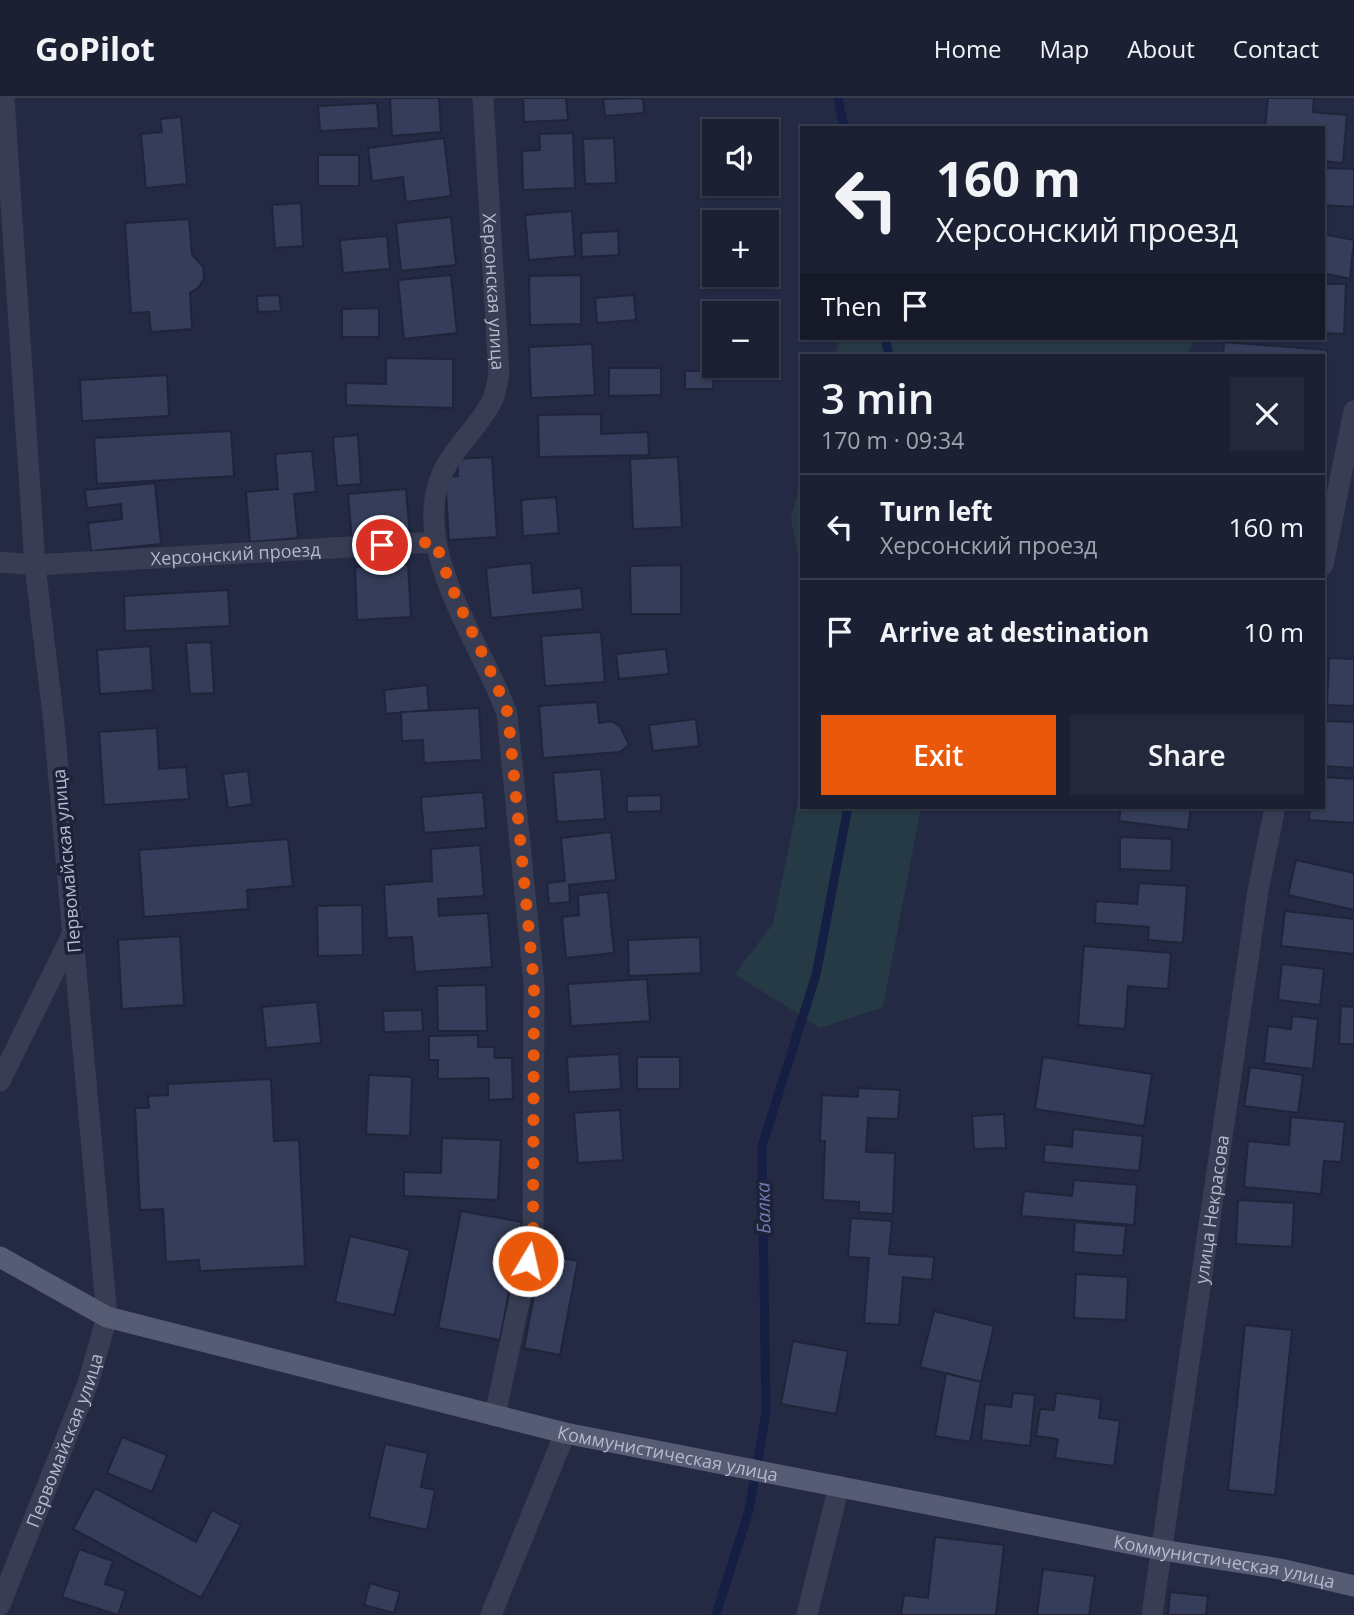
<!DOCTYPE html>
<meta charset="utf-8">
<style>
:root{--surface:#1b2033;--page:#24283b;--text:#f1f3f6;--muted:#a0a3ac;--line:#393e4e;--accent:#ea580c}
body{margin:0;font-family:"Open Sans",sans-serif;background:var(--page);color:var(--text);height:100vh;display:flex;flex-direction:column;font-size:26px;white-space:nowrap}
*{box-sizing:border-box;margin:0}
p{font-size:23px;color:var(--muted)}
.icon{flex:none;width:38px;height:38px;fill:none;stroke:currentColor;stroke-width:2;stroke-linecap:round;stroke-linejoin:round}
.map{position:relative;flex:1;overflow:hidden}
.drawer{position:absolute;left:800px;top:256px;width:525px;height:455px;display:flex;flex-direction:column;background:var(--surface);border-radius:0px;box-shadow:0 2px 5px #0004,0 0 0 2px var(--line)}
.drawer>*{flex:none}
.top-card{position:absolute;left:800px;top:28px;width:525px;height:214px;border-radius:0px;box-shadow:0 2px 5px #0004,0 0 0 2px var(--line);background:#1b2033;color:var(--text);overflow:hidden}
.controls{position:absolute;left:702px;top:21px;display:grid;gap:14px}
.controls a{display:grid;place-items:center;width:77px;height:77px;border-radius:0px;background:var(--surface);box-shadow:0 2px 5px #0004,0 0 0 2px var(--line);font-size:35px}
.pin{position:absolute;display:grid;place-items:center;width:60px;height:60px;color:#fff;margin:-30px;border:4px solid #fff;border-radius:50%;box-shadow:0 2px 7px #0007}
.me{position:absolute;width:77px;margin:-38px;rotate:9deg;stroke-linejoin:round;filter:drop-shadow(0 0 5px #0008)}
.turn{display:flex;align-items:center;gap:24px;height:147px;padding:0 21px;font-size:32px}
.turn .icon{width:91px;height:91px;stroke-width:2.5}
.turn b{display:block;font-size:49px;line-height:60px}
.then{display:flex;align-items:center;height:66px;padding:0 21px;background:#0003;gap:14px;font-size:26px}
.round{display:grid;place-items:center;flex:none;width:74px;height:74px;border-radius:0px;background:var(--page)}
.summary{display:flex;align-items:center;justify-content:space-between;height:119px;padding:0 21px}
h1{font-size:42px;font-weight:600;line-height:52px}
.action{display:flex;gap:14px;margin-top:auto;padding:14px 21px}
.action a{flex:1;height:80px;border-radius:0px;background:var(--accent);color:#fff;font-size:28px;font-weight:600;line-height:80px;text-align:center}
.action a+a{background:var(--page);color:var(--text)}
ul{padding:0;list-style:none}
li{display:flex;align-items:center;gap:21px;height:105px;padding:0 21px;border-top:2px solid var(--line)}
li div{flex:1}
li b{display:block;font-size:26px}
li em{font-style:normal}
header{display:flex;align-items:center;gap:42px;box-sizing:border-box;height:98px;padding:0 35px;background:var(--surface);border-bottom:2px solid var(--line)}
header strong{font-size:33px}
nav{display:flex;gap:38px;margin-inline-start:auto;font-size:24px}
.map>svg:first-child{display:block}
.green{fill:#263a45}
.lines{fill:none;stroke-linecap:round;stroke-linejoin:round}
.stream{stroke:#151e43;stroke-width:9}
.building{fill:#353d5a;stroke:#1f243b;stroke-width:2}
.minor{stroke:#383d53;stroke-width:21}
.major{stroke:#565c73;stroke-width:21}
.route{stroke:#ea580c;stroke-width:12;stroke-dasharray:0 21.6}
.labels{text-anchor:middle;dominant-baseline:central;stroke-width:7;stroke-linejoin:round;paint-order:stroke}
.street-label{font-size:18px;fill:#b6b9cd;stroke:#1d2239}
.water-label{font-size:19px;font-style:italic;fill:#6c79af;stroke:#1d2239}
</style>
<header>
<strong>GoPilot</strong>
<nav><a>Home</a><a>Map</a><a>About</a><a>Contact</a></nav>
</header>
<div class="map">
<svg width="1354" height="1517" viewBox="0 0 1354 1517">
<rect width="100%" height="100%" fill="#242a44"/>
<path class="green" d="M840,240H1196L1186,257H835Z
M801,381V476L791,420Z
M801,689L802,709H921L883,909L820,930L735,876L773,826Z"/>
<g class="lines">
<path class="stream" d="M838,0L844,30
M885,240L889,257
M716,1517L749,1412L766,1315L762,1048L816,877L848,709"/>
</g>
<path class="building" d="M390,0H439L441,34L392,38Z
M523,0H566L568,22L524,24Z
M643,0L644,15L605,18L603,1Z
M1268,0H1314L1313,14L1347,17L1343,65L1323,63V30H1265Z
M377,5L379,30L320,33L318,8Z
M181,19L187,86L146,90L141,36L162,34L160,21Z
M573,35L575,90L523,92L522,53L540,52L539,36Z
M444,40L451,98L406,104L403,79L372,83L368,50Z
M614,40L616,85L585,86L583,41Z
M318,57H359V88H318Z
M1323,70L1354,71V109L1323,107Z
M301,105L303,148L275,150L272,107Z
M572,113L575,158L529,162L525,117Z
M451,119L456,167L401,173L396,125Z
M189,121L192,156L203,169L204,180L199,189L190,195L192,231L151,234L149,214L131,215L125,125Z
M618,133L619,157L582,159L581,135Z
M1323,136L1354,142L1350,181L1323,175Z
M387,138L390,171L343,175L340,142Z
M451,177L457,235L404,241L398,182Z
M581,177V226L530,227L529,178Z
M1323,186H1346L1344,236L1323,235Z
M279,197L281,213L258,214L257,198Z
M634,197L636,222L597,225L595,200Z
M379,210V239H342V211Z
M1224,244L1327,252L1324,289L1323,257H1223Z
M592,246L595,297L531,300L529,249Z
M386,260L453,261V310L346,307V285L386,286Z
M609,270H661V297L609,298Z
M685,273H714L713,291H685Z
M167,277L169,318L82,323L80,282Z
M601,316V336L648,334L649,357L539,359L538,317Z
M231,333L234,378L97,386L94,340Z
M358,337L361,386L337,388L333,339Z
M312,353L316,394L294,396L298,440L250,444L246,394L278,391L275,356Z
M492,359L497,439L449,442L445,379L458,378L457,361Z
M678,359L682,429L633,431L630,361Z
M155,385L161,446L91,453L88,425L122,421L121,406L87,410L85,392Z
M406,391L410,437L352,442L348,396Z
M556,399L559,435L523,438L521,402Z
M531,465L533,495L581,490L583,511L491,520L486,470Z
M408,466L411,519L357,522L355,469Z
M681,467V516H631L630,468Z
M228,492L230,528L125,533L124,498Z
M601,534L605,584L545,588L541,538Z
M211,544L214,595L190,596L186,545Z
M150,548L153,592L100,596L97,552Z
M666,551L669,576L619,581L616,556Z
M1329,560L1354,561V608L1327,607Z
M427,587L429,612L386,616L384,592Z
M597,604L599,625L611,623L620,628L629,647L620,654L543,660L539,608Z
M479,610L482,662L424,665L423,642L402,643L401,614Z
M696,621L699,648L653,653L649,627Z
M1323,623L1354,624V670L1323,668Z
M157,630L159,671L186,669L189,701L104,707L99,634Z
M601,671L605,721L557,724L553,675Z
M248,673L252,706L228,710L223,676Z
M1323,679L1354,681V725L1309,722L1310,709H1323Z
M483,694L486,730L424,735L421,699Z
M661,697V713L627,714V698Z
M1121,709H1191L1188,732L1119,723Z
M611,734L616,782L569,787L570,804L549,806L547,785L565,783L561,740Z
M1120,739L1172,741L1171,773L1120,771Z
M288,741L293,788L247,792L248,811L144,819L139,752Z
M480,747L484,798L438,801L439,818L488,815L492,869L415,874L412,839L387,840L384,787L432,783L431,751Z
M1296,762L1354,775V812L1288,797Z
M1139,785L1187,788L1183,845L1148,842L1149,829L1095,825L1096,803L1137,806Z
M608,794L614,855L566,860L562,819L579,817L578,797Z
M362,807L363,857L318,858L317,808Z
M1285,813L1354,821V856L1281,848Z
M180,838L184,907L122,911L118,842Z
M700,839L701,875L629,878L628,842Z
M1084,848L1171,855L1168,891L1128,888L1125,931L1078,927Z
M1282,866L1324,871L1320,907L1278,902Z
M647,881L650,923L571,928L568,886Z
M486,887L487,933H438L437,888Z
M317,904L321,945L266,950L262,909Z
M1341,908L1354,909V946H1339Z
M422,912L423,933L384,934L383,913Z
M1292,918L1318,921L1313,971L1264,965L1268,928L1291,931Z
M478,937V949H494L495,960H512L513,1001L489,1002V980L438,981V962H429V938Z
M619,956L621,991L569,994L567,959Z
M637,959H680V991H637Z
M1043,959L1152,976L1144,1028L1035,1011Z
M1250,969L1303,977L1298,1015L1244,1008Z
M369,977L412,979L410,1038L366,1036Z
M271,981L274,1043L299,1042L305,1168L200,1173L199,1162L166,1164L163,1111L140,1112L135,1010H149L148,998L168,997V986Z
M858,990L900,992L898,1021L868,1020L866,1054L895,1055L893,1116L859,1114V1104L823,1102L825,1043H820L822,997L858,999Z
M620,1012L623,1062L578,1065L574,1015Z
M1004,1016L1006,1050L974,1051L972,1018Z
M1291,1019L1345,1024L1341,1064L1324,1063L1321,1096L1244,1089L1248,1043L1289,1047Z
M1073,1031L1143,1038L1139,1073L1043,1064L1045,1046L1072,1049Z
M442,1040L501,1042L498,1102L404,1098V1074L441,1075Z
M1074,1082L1137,1087L1134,1127L1021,1118L1024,1093L1072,1098Z
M1238,1102L1294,1105L1292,1149L1236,1146Z
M461,1113L522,1124L500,1242L438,1230Z
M851,1120L892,1123L889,1156L934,1159L932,1182L903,1179L899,1227L864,1225L869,1160L848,1159Z
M1075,1124L1126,1128L1123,1158L1073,1154Z
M350,1138L410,1152L394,1217L335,1204Z
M542,1156L578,1163L560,1257L524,1250Z
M1076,1176L1128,1179L1126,1222L1074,1220Z
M934,1213L994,1228L981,1284L920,1269Z
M1245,1227L1292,1232L1275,1397L1228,1392Z
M793,1243L848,1253L836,1316L781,1306Z
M946,1275L981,1284L970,1344L935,1338Z
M1013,1295L1035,1297L1030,1348L981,1342L985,1306L1011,1309Z
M1056,1295L1101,1301L1099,1320L1120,1323L1114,1368L1055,1360L1058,1341L1036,1338L1040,1311L1054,1312Z
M122,1339L167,1357L152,1394L107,1375Z
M385,1346L428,1355L421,1389L435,1392L427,1432L369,1419Z
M95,1390L196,1444L212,1412L241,1427L201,1500L73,1431Z
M935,1439L1004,1447L996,1517H901L904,1497L928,1500Z
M79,1451L113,1463L105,1486L126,1493L118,1517L62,1499Z
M1043,1471L1095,1478L1089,1517H1037Z
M370,1485L400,1494L394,1515L364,1507Z
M1170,1494L1208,1498L1206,1517H1168Z"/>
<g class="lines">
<g class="minor">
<path id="s1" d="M483,0L499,276C497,284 496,294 493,301C480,328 454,349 442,376C409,451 483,547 507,616L534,886L533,1138L495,1318"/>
<path id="s2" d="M0,464L35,467L436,444"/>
<path d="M1323,467L1354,313"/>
<path d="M0,983L73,835"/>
<path id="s3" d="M0,1507L88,1285L107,1219L54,626L35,467L4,0"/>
<path d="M491,1517L565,1335"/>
<path d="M807,1517L839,1388"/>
<path id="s4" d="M1152,1517L1258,793L1275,709"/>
</g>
<path class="major" id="s5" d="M0,1159L107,1219L565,1335L1162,1452L1280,1471L1354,1488"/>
</g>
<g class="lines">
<path class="route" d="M382,447L436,444C453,505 487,557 508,616L534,886L533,1138L528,1163"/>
</g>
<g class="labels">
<g class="street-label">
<text stroke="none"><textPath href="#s1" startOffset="194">Херсонская улица</textPath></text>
<text stroke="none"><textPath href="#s2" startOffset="236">Херсонский проезд</textPath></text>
<text transform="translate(66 763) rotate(-95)">Первомайская улица</text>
<text stroke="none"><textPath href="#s4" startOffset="410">улица Некрасова</textPath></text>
<text stroke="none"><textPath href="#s3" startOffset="177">Первомайская улица</textPath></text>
<text stroke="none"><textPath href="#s5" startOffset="700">Коммунистическая улица</textPath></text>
<text stroke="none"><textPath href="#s5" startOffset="1267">Коммунистическая улица</textPath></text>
</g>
<g class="water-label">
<text transform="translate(763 1110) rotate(-91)">Балка</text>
</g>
</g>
</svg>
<div class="controls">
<a><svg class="icon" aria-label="sound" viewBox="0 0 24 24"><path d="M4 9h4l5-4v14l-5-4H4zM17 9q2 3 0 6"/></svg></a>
<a>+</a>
<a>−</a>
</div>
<div class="pin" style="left:382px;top:447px;background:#d93025"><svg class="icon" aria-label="arrive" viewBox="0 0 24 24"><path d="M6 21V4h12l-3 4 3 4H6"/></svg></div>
<svg class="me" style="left:528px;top:1163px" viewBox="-20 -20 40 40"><circle r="17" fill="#ea580c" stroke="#fff" stroke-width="3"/><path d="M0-11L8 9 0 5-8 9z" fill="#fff"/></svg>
<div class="top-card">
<div class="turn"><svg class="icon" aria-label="left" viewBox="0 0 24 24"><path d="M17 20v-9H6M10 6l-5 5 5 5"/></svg><div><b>160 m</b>Херсонский проезд</div></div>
<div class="then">Then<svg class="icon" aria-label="arrive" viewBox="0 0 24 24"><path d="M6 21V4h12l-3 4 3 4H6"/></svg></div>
</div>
<section class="drawer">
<div class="summary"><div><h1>3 min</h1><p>170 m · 09:34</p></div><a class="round"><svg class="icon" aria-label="close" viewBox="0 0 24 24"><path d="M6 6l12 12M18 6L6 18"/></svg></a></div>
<ul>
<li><svg class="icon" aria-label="left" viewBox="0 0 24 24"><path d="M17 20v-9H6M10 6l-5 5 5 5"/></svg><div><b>Turn left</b><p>Херсонский проезд</p></div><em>160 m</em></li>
<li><svg class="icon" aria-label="arrive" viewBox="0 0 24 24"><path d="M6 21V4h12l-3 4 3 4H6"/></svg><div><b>Arrive at destination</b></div><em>10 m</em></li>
</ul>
<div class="action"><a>Exit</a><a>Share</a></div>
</section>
</div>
